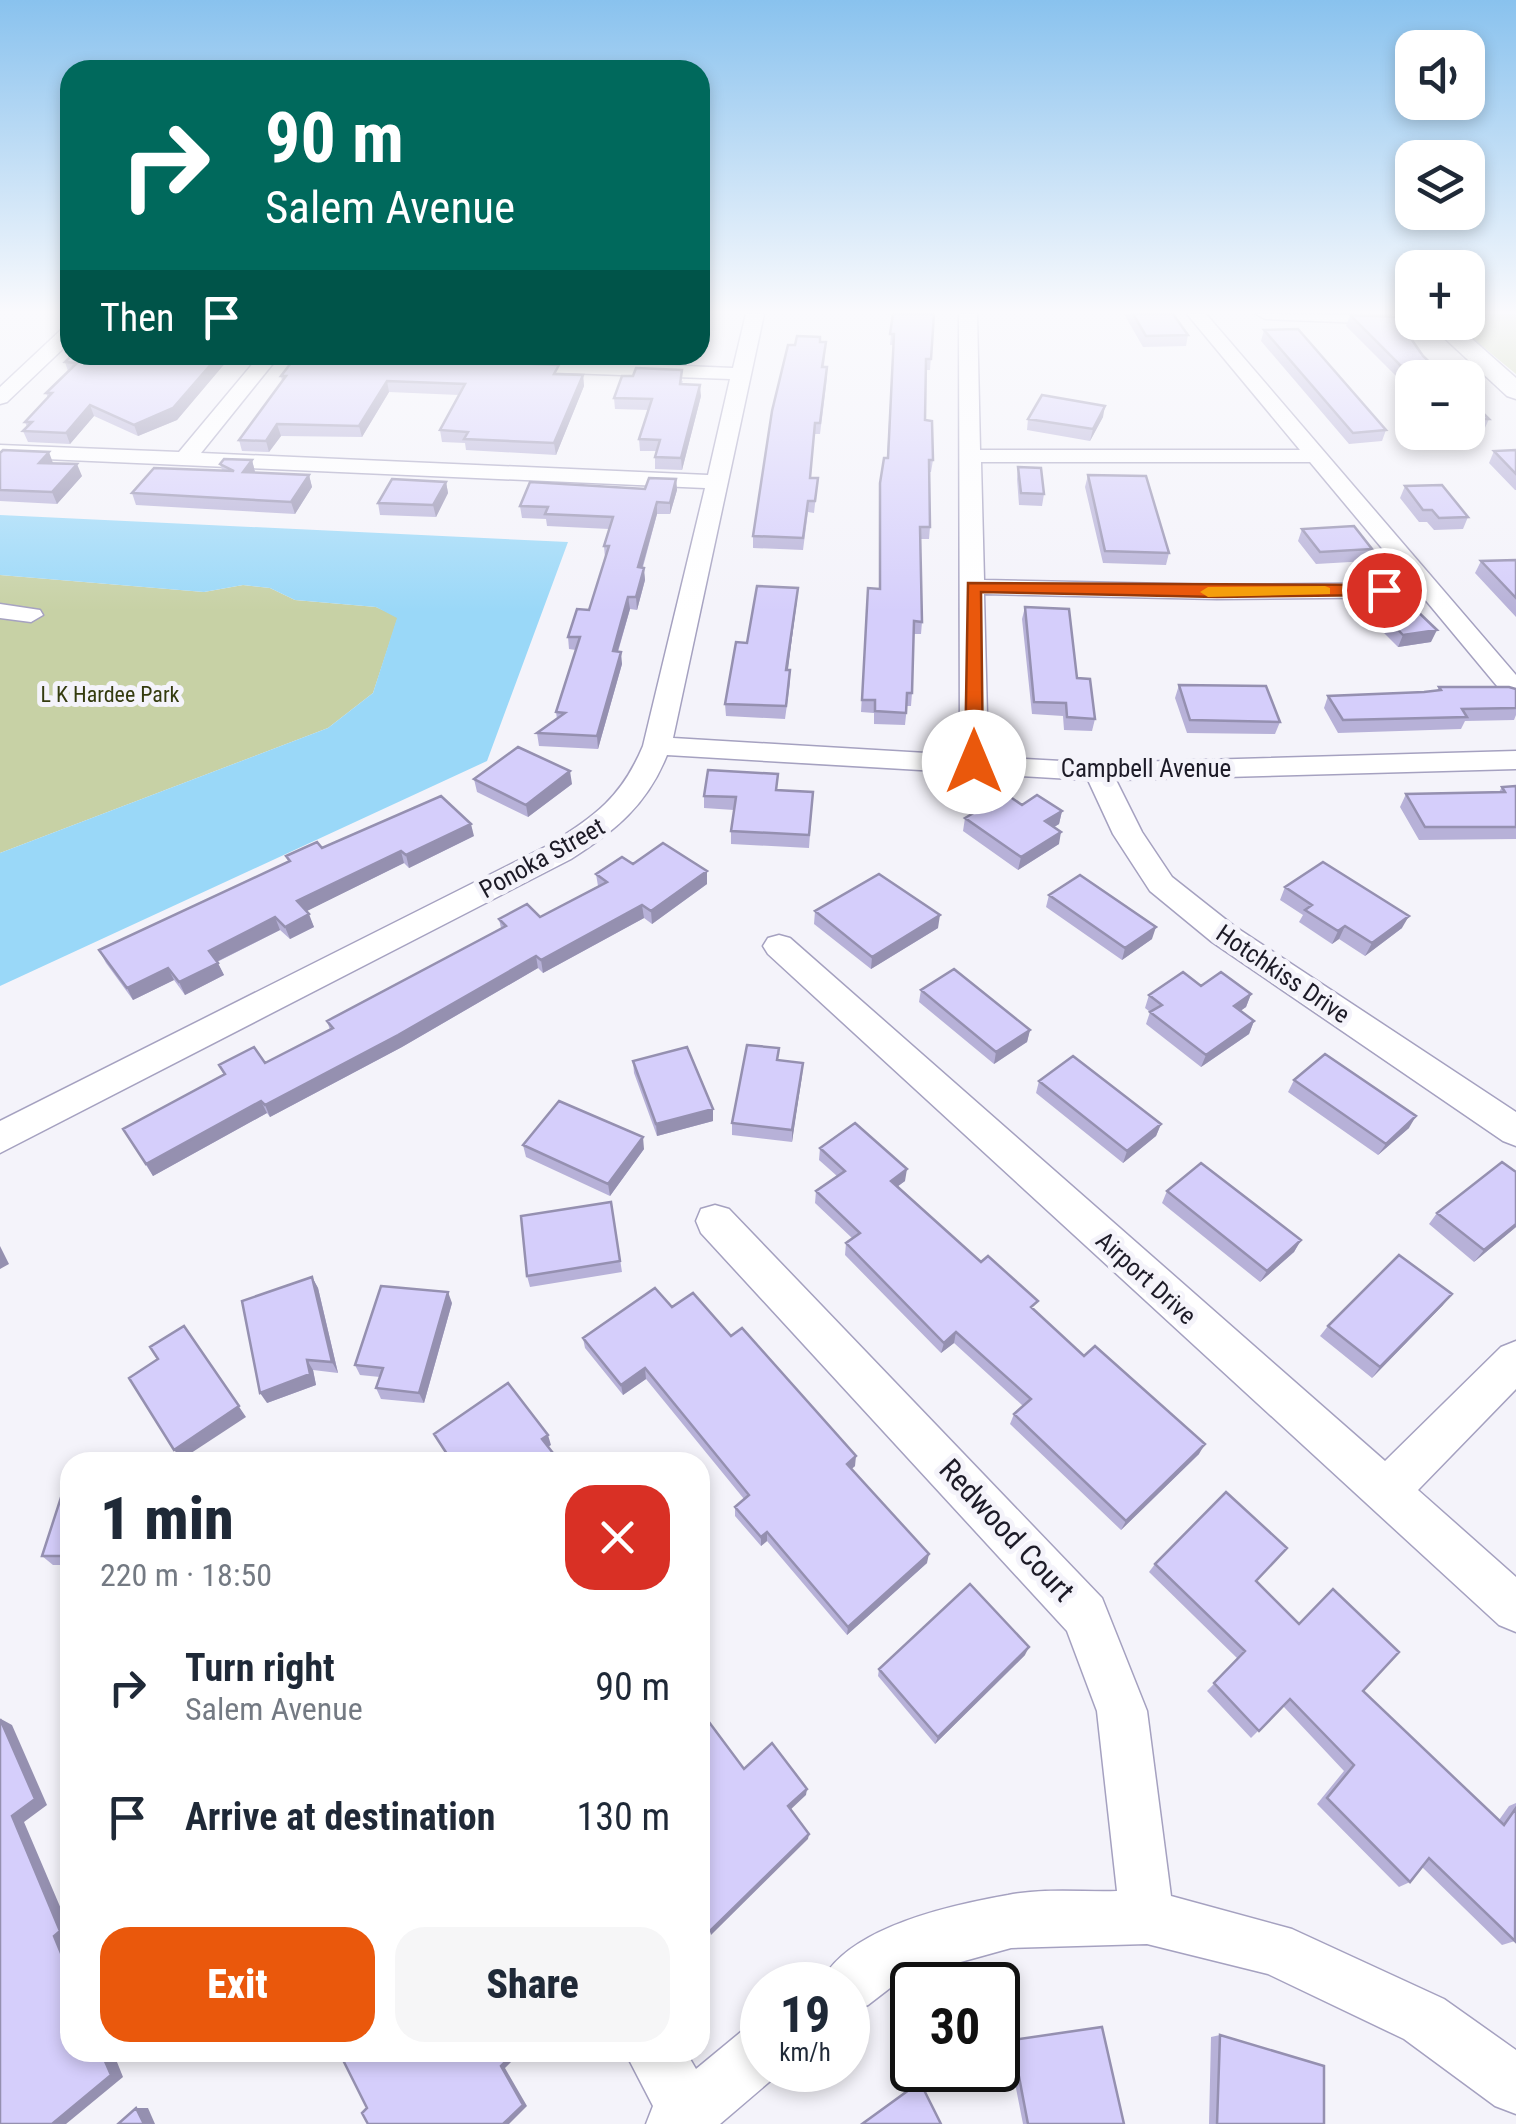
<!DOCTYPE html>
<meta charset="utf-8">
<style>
:root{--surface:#fff;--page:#f6f6f7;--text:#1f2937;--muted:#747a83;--accent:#ea580c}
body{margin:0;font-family:"Roboto Condensed",sans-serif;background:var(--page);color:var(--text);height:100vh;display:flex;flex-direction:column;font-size:38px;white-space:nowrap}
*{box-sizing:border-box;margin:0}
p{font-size:32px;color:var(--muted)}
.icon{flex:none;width:55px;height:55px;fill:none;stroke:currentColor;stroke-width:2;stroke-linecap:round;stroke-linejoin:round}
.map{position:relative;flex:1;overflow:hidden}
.drawer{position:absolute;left:60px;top:1452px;width:650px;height:610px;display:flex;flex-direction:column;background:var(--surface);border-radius:30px;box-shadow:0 5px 15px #0003}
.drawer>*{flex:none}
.hud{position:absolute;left:60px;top:60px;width:650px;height:305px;border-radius:30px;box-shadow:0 5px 15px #0003;background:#00695c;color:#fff;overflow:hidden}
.tools{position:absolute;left:1395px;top:30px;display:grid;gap:20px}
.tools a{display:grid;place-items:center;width:90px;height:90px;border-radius:20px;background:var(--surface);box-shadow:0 5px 15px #0003;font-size:50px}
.speed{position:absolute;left:740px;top:1962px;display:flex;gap:20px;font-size:50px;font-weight:700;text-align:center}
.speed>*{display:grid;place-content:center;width:130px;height:130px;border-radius:50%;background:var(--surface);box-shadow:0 5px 15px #0003;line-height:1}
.speed small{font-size:25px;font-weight:400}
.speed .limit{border:5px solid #111;border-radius:15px;background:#fff;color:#111}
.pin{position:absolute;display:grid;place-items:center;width:85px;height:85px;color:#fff;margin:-42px;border:5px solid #fff;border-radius:50%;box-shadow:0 2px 10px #0007}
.me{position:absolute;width:110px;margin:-55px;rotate:0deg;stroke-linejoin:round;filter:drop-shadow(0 0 8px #0008)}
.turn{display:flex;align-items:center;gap:35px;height:210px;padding:0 40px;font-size:45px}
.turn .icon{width:130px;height:130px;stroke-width:2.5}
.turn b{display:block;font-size:70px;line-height:85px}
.then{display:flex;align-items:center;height:95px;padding:0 40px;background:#0003;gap:20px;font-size:38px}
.round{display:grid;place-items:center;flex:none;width:105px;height:105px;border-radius:30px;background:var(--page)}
.head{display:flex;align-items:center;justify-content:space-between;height:170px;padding:0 40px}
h1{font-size:60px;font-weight:800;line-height:75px}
.cta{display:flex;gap:20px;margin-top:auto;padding:20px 40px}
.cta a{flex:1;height:115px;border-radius:30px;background:var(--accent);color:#fff;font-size:40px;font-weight:800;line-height:115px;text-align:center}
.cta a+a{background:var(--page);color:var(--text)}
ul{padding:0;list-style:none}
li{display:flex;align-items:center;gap:30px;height:130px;padding:0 40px}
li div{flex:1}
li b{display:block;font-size:38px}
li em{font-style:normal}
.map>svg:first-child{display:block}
.green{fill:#c7d1a5}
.water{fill:#9ad8f8}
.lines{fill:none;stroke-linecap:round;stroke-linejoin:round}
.minor-casing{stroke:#a5a1c0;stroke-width:3}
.major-casing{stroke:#a5a1c0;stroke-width:3}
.minor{fill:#fff;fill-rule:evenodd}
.major{fill:#fff;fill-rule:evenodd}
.wall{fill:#b7b1d8}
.shaded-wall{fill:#9590b0}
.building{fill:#d5cefb;stroke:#9590b0;stroke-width:2.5}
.route{fill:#ea580c;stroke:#983908;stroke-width:2.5}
.slow{fill:#f59e0b}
.labels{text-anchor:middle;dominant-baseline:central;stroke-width:10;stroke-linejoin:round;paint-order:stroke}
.far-park-label{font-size:22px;fill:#343b0f;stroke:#f4f3fa}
.street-label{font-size:25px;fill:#1d1b27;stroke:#f4f3fa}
.near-street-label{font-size:30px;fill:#1d1b27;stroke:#f4f3fa}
</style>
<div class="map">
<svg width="1516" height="2124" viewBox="0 0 1516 2124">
<rect width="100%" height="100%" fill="#f4f3fa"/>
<path class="green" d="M1468,314H1516V374L1454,323L1468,322Z
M0,575L204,592L243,585L270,588L295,600L376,607L398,617L373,693L328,728L0,853Z"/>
<path class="water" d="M0,515L568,542L487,761L0,986V853L328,728L373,693L397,618L376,607L295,600L270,588L243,585L204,592L0,575Z"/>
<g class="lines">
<g class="minor-casing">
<path id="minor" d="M746,314H764L673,738L960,755L959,314H977L980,450H1300L1187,314H1206L1516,675V700L1507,698L1423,597L1217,599L984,594L988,757L1098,763L1516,751V769L1116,780L1142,832L1172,877L1234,926L1516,1112V1146L1503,1141L1212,942L1150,891L1113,834L1088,780L667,755C647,805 615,831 571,859L0,1153V1121L549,845C596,815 621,798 643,746L705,488L0,457V445L179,452L260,355H348V362L341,364L275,361L201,453L708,475L730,379L513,371L503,365L513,359L733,368ZM981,462H1310L1411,583L1217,585L984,580Z
M1256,314L1412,315V322H1419L1412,325L1265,319Z
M70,326V342L7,402L0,404V387L63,328Z
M0,604L40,610L43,615L31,622L0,618Z
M779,935L790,938L1385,1461L1501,1347L1516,1341V1389L1418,1490L1516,1577V1632L1499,1625L768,954L763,946L768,938Z
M715,1205L729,1209L1102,1598L1147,1711L1171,1896L1292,1929L1444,1999L1516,2050V2114L1495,2106L1404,2039L1268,1974L1147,1944L1011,1948L903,1978L868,2005L848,2013V1985H820C844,1928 951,1905 1008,1895C1043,1888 1082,1892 1117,1891L1097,1711L1067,1631L701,1233L696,1221L701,1209Z
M762,2022V2070L782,2071L720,2124H646L653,2106L625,2052H686L696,2069L742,2031Z"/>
</g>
<g class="major-casing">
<path id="major" d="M1427,322H1453L1516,378V399L1507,396Z"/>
</g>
<use href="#minor" class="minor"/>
<use href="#major" class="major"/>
</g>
<path class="wall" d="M884,314H934L930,370H926L925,420L933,460L931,472H929L930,527L929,539H920L922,622L921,634H914L912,693L911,706H907L905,725L874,724V713L861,712L868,588L879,589V494L880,483L887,458L893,345H890L893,315Z
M1124,314H1173L1188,335L1186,346L1143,347Z
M1350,315L1423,356L1446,378H1412V388L1407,387L1346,326Z
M1264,330L1386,430L1382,441L1349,444L1261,341Z
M820,342L825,353L824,367L827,378L820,434H814L810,478H818L814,513L808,512L803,550L753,548V536L795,345Z
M72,355H232L177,420L138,436L94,416L70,444L28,442L23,431L27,427L25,422L48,398L46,393L68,371L65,362Z
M465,355H569L568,358Z
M642,355H690L688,362L643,361Z
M560,374L583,375L584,386L556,455L466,450L465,443L442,442L440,430L459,395L389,392L362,437L281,436L269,452L242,451L239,440L282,381L281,376Z
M683,381L682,384L701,396L682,470L655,469V457L656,451H640L639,439L649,410L615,409L614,398Z
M1468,398L1489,419L1484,430H1468Z
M1103,417L1090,441L1027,430L1028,419Z
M1516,450V490H1515L1489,463L1494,451Z
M0,453L53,463L82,476L57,504L0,501Z
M252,460L255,472L309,475L312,487L295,514L136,505L132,493L222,470L220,464Z
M1018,467L1044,494L1042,506L1019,505L1017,479Z
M1088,475L1169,553L1166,565L1103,563L1085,487Z
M676,479L677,490L670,514H657L643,567L645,580L637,610L630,609L618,652L622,664L598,749L539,746L537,733L557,719L556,712L576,650L569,649L568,637L589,610L605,558L604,546L609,529L547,526L546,519L522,518L520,506L645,489Z
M446,482L448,493L436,517L380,515L378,503Z
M1405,486L1468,517L1463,529L1434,530L1427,522H1419L1400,498Z
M1302,529L1372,549L1368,561L1316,564L1298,541Z
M1516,560V617L1475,573L1481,561Z
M798,588L788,670H790V683L785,719L726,716L725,704L747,643Z
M1025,607L1077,678L1095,719L1092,731L1064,730L1063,716L1032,714L1022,619Z
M1381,612L1431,642L1398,647L1376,625Z
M1179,685L1280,722L1275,734L1187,733L1175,698Z
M1439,687L1516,689V715L1514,720L1465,721L1461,729L1338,733L1324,708L1328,696L1424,692L1437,691Z
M474,779L572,784L528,817L477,792Z
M1516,786V839L1419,840L1400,807L1406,794L1499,792L1502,787Z
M777,790L813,792L809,848L731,844V831L734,810L704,808V796Z
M1022,805L1062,811L1059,824L1054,827L1059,844L1018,870L963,831L965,818Z
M474,836L409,868L404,863L306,911L314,927L290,939L280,930L217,962L224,975L185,995L174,980L133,1000L106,963L99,950L288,862L286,856L322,848Z
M633,864L707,871V884L652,924L644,918L543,973L538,968L402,1047L270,1117L267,1113L153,1176L123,1129L224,1075L219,1065L265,1063L330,1030L327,1021L501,928L499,919L540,917L598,886L596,874Z
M1285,887L1402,928L1365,956L1339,939L1332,944L1299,922L1303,915L1280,900Z
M1049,895L1152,939L1122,960L1046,907Z
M815,911L938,928L871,969L814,924Z
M1201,986L1251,994L1246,1007L1240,1011L1254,1021L1249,1034L1201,1067L1146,1024L1150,1012L1145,1008L1149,995Z
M921,990L1030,1030L1027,1042L994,1064L919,1002Z
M633,1061L713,1121L657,1136L634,1073Z
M779,1061L803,1063L792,1142L732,1135V1123Z
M1294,1080L1409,1128L1378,1155L1288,1092Z
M1039,1081L1161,1124L1156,1136L1123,1163L1036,1093Z
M523,1145L644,1149L610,1196L526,1157Z
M820,1148L905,1181L898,1186L1084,1356L1199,1454L1121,1530L1010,1424L1014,1414L1023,1406L954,1343L941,1353L845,1255L846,1243L852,1238L815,1203L816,1191L837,1176L819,1160Z
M1167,1191L1301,1240L1294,1252L1260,1282L1162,1203Z
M611,1202L622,1272L530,1287L527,1276Z
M1437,1213L1516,1227L1474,1262L1429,1224Z
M312,1277L318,1288L338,1373L313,1370L316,1385L267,1403Z
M452,1303L424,1403L381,1399L376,1388L380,1377L360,1375L355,1365Z
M1443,1305L1372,1378L1320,1336L1328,1326Z
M672,1307L731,1336L855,1466L851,1469L927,1563L847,1635L767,1541L761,1546L735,1516V1507L744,1499L646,1379L623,1395L585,1348L583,1338Z
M70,1482V1565H53L42,1556Z
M1155,1564L1256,1581L1363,1691L1499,1820L1509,1806L1516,1803L1515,1941L1502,1945L1422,1867L1410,1882L1399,1887L1317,1804L1344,1771L1283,1706L1251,1738L1207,1691L1238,1659L1149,1572Z
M1025,1655L935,1744L878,1676L879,1669Z
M1220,2035L1324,2124H1209L1211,2037Z
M1012,2040L1124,2124H1023L1007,2042Z"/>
<path class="shaded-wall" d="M219,355H232L177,420L138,436L134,425Z
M583,375L584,386L556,455L554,443Z
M387,381L389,392L362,437L359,426Z
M700,385L701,396L682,470L681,458Z
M90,405L94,416L70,444L66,433Z
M1105,406L1103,417L1090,441L1093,429Z
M277,424L281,436L269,452L266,441Z
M49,452L53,463H39Z
M252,460L255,472H243Z
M77,464L82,476L57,504L52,492Z
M309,475L312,487L295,514L291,502Z
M676,479L677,490L670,514V503Z
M446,482L448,493L436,517L433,505Z
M657,502V514L639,579L638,567Z
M644,568L645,580L637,610L636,597Z
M798,588L797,600L786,683V670Z
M628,597L630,609L614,664L613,651Z
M1437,630L1431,642L1398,647L1403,635Z
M621,652L622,664L598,749L597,736Z
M570,771L572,784L528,817L526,805Z
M1062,811L1059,824L1043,834L1045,821Z
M471,824L474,836L409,868L406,855Z
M1061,832L1059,844L1018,870L1021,857Z
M401,851L404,863L301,914L297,901Z
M707,871V884L652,924L651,911Z
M642,905L644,918L543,973L541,960Z
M309,914L314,927L290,939L285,927Z
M940,915L938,928L871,969L872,957Z
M1409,916L1402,928L1365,956L1372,943Z
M275,917L280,930L214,963L209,951Z
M1345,926L1339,939L1332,944L1338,931Z
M1156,927L1152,939L1122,960L1125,948Z
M536,956L538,968L402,1047L270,1117L265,1105Z
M218,963L224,975L185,995L179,982Z
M168,968L174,980L133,1000L127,988Z
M1251,994L1246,1007L1229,1019L1234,1006Z
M1254,1021L1249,1034L1201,1067L1206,1055Z
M1030,1030L1027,1042L994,1064L996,1052Z
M803,1063L802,1076L792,1142V1130Z
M261,1101L267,1113L153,1176L146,1164Z
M713,1109V1121L657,1136L656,1124Z
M1416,1116L1409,1128L1378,1155L1386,1144Z
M1161,1124L1156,1136L1123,1163L1127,1151Z
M643,1137L644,1149L610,1196L608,1184Z
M907,1169L905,1181L890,1192L891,1181Z
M1516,1224V1227L1474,1262L1484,1250Z
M1301,1240L1294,1252L1260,1282L1267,1271Z
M0,1246L9,1264L0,1269Z
M312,1277L318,1288L338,1373L332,1362Z
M448,1292L452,1303L424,1403L419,1393Z
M1452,1294L1443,1305L1372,1378L1380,1367Z
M956,1332L954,1343L941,1353L944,1343Z
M191,1336L246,1417L182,1459L174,1450Z
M307,1360L313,1370L316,1385L267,1403L260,1393Z
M645,1368L646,1379L623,1395L621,1385Z
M548,1435L551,1445L545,1449L542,1439Z
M1205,1444L1199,1454L1121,1530L1126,1521Z
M856,1456L855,1466L846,1474L847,1464Z
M767,1532V1541L761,1546V1537Z
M929,1554L927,1563L847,1635L848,1627Z
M1029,1647L1025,1655L935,1744L938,1737Z
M1,1719L12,1725L47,1805L24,1822L70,1930V1936L66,1940L70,1949V1975L54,1936L12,1816Z
M807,1789L806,1795L788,1812V1806Z
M809,1834L808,1839L711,1935L710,1931Z
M101,2052H113L123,2077L66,2124H52Z
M515,2052H521L505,2068L527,2106L509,2124H503L501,2066Z
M136,2108H148L155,2124H144Z"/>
<path class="building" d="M893,314H934L931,359H926L925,420L932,421L933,460H929L930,527H920L922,622L914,621L912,693H907L906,713L875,711V700H862L868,588L880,589V483L884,458H888L894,334H890Z
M1133,314H1173L1188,335L1146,336Z
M1350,315L1396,317L1423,356L1446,378L1411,376Z
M1298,329L1386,430L1353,433L1264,330Z
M797,336L820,337V342H826L822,367H827L820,423H815L810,478H818L815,501H808L803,538L753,536L772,411L788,345H795Z
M72,355H219L173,408L134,425L90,405L66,433L23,431L32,422H25L52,393H46L77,363L65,362Z
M297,355L559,365L554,374L583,375L554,443L464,439L468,432L440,430L465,384L387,381L359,426L277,424L266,441L239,440L286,376H281Z
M636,368L682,370L680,384L700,385L681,458L655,457L660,440L639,439L652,399L614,398L622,376H633Z
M1042,395L1105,406L1093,429L1028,419Z
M1468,398L1489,419H1468Z
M3,450L49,452L39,463L77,464L52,492L0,490V453Z
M1516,450V474L1494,451Z
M224,459L252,460L243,472L309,475L291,502L132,493L154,468L234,471L220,464Z
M1018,467L1041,468L1044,494L1021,493Z
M1088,475L1146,476L1169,553L1105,551Z
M649,478L676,479L670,503L657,502L638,567L644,568L636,597H628L613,651L621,652L597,736L537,733L565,713L556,712L580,637H568L577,609L589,610L609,546H604L613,517L545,514L548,507L520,506L530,482L645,489Z
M392,479L446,482L433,505L378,503Z
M1442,485L1468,517L1439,518L1432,510H1423L1405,486Z
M1354,526L1372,549L1320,552L1302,529Z
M1516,560V598L1481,561Z
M757,586L798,588L786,670H790L786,706L725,704L736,642L747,643Z
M1025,607L1069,609L1077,678L1090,679L1095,719L1067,717L1066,703L1034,702Z
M1414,608L1437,630L1403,635L1381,612Z
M1179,685L1266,686L1280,722L1190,720Z
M1439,687H1509L1516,689V708L1462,709L1467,717L1343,720L1328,696L1424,692L1441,690Z
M518,747L570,771L526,805L474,779Z
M708,770L778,774L776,790L813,792L809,835L731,831L736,797L704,796Z
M1516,786V827H1425L1406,794L1505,792L1502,787Z
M1006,794L1022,805L1037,795L1062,811L1045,821L1061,832L1021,857L965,818Z
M441,796L471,824L406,855L401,851L297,901L309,914L285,927L275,917L209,951L218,963L179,982L168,968L127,988L99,950L290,861L286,856L317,842L322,848Z
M663,843L707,871L651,911L642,905L541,960L536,956L398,1035L265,1105L261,1101L146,1164L123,1129L225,1074L219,1065L254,1047L265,1063L333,1028L327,1021L506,926L499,919L527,904L540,917L607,882L596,874L622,857L633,864Z
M1323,862L1409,916L1372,943L1345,926L1338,931L1305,910L1312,905L1285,887Z
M879,874L940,915L872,957L815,911Z
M1080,875L1156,927L1125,948L1049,895Z
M954,969L1030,1030L996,1052L921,990Z
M1183,972L1201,986L1221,972L1251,994L1234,1006L1254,1021L1206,1055L1150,1012L1162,1005L1149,995Z
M747,1045L779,1048L777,1060L803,1063L792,1130L732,1123Z
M687,1047L713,1109L656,1124L633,1061Z
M1325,1054L1416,1116L1386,1144L1294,1080Z
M1073,1056L1161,1124L1127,1151L1039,1081Z
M559,1101L643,1137L608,1184L523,1145Z
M855,1123L907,1169L891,1181L981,1262L988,1256L1038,1301L1031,1307L1084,1356L1095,1346L1205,1444L1126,1521L1014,1414L1031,1399L956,1332L944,1343L846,1243L860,1233L816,1191L845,1171L820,1148Z
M1502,1162L1516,1172V1224L1484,1250L1437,1213Z
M1201,1163L1301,1240L1267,1271L1167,1191Z
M611,1202L620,1261L527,1276L521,1216Z
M1399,1255L1452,1294L1380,1367L1328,1326Z
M312,1277L332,1362L307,1360L310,1374L260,1393L242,1301Z
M381,1286L448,1292L419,1393L376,1388L383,1368L355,1365Z
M655,1288L672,1307L693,1293L731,1336L742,1328L856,1456L847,1464L929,1554L848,1627L767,1532L761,1537L735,1507L749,1495L645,1368L621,1385L583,1338Z
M184,1326L239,1406L174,1450L129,1378L158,1359L150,1347Z
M508,1383L548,1435L542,1439L560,1462H435L447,1454L434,1434Z
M66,1482H70V1556H42Z
M1226,1492L1287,1548L1256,1581L1299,1624L1333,1589L1399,1652L1363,1691L1504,1825L1516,1808L1515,1941L1429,1858L1410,1882L1327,1798L1354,1765L1290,1699L1259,1731L1214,1683L1245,1651L1155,1564Z
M970,1584L1029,1647L938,1737L879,1669Z
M700,1710L744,1769L772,1743L807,1789L788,1806L809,1834L710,1931L700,1916Z
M0,1719L35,1799L12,1816L60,1931L54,1936L70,1975V2052H101L111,2075L52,2124H0Z
M1102,2027L1124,2124H1028L1012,2040Z
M1220,2035L1324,2066V2124H1217Z
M339,2052H515L501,2066L523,2105L503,2124H368L362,2113L367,2108Z
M920,2082L941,2124H862Z
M136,2108L144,2124H118Z"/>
<linearGradient id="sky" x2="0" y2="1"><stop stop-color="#89c2ee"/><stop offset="0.51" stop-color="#fafafd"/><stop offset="1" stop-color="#fafafd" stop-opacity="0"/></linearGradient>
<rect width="1516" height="612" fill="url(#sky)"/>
<path class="route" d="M968,583L1384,585L1392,590L1384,595L1217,597L981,592L983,762L974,767L965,762Z"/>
<path class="slow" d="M1325,586L1330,588V594L1208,597L1200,592L1208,587Z"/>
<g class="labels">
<g class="far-park-label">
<text x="110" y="694">L K Hardee Park</text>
</g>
<g class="street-label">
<text x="1146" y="768">Campbell Avenue</text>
<text transform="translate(542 858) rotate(-29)">Ponoka Street</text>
<text transform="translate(1283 974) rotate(34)">Hotchkiss Drive</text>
<text transform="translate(1146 1278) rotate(42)">Airport Drive</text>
</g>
<g class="near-street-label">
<text transform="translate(1007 1530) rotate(47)">Redwood Court</text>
</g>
</g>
</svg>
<div class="tools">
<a><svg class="icon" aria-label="sound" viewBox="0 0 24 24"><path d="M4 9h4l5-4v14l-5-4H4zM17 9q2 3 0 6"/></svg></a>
<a><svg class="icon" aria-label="layers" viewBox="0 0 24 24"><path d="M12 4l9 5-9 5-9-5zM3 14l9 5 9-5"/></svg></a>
<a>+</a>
<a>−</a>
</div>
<div class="speed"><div>19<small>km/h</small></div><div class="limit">30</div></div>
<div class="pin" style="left:1384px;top:590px;background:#d93025"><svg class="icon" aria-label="arrive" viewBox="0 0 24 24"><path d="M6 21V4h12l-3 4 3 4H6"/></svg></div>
<svg class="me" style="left:974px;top:762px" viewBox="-20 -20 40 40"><circle r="19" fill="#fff"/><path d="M0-13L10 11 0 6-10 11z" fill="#ea580c"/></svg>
<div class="hud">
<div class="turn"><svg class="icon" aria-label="right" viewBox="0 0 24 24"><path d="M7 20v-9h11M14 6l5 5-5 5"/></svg><div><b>90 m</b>Salem Avenue</div></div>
<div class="then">Then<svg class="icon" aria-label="arrive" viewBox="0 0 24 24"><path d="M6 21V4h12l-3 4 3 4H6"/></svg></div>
</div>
<section class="drawer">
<div class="head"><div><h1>1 min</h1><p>220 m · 18:50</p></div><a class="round" style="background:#d93025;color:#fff"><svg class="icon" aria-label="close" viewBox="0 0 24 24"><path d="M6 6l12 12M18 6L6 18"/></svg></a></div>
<ul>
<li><svg class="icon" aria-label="right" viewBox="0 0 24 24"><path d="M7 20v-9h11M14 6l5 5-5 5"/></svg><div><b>Turn right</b><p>Salem Avenue</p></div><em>90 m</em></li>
<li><svg class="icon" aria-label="arrive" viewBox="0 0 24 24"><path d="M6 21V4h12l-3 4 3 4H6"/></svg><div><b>Arrive at destination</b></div><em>130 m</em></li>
</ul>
<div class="cta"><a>Exit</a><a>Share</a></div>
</section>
</div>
